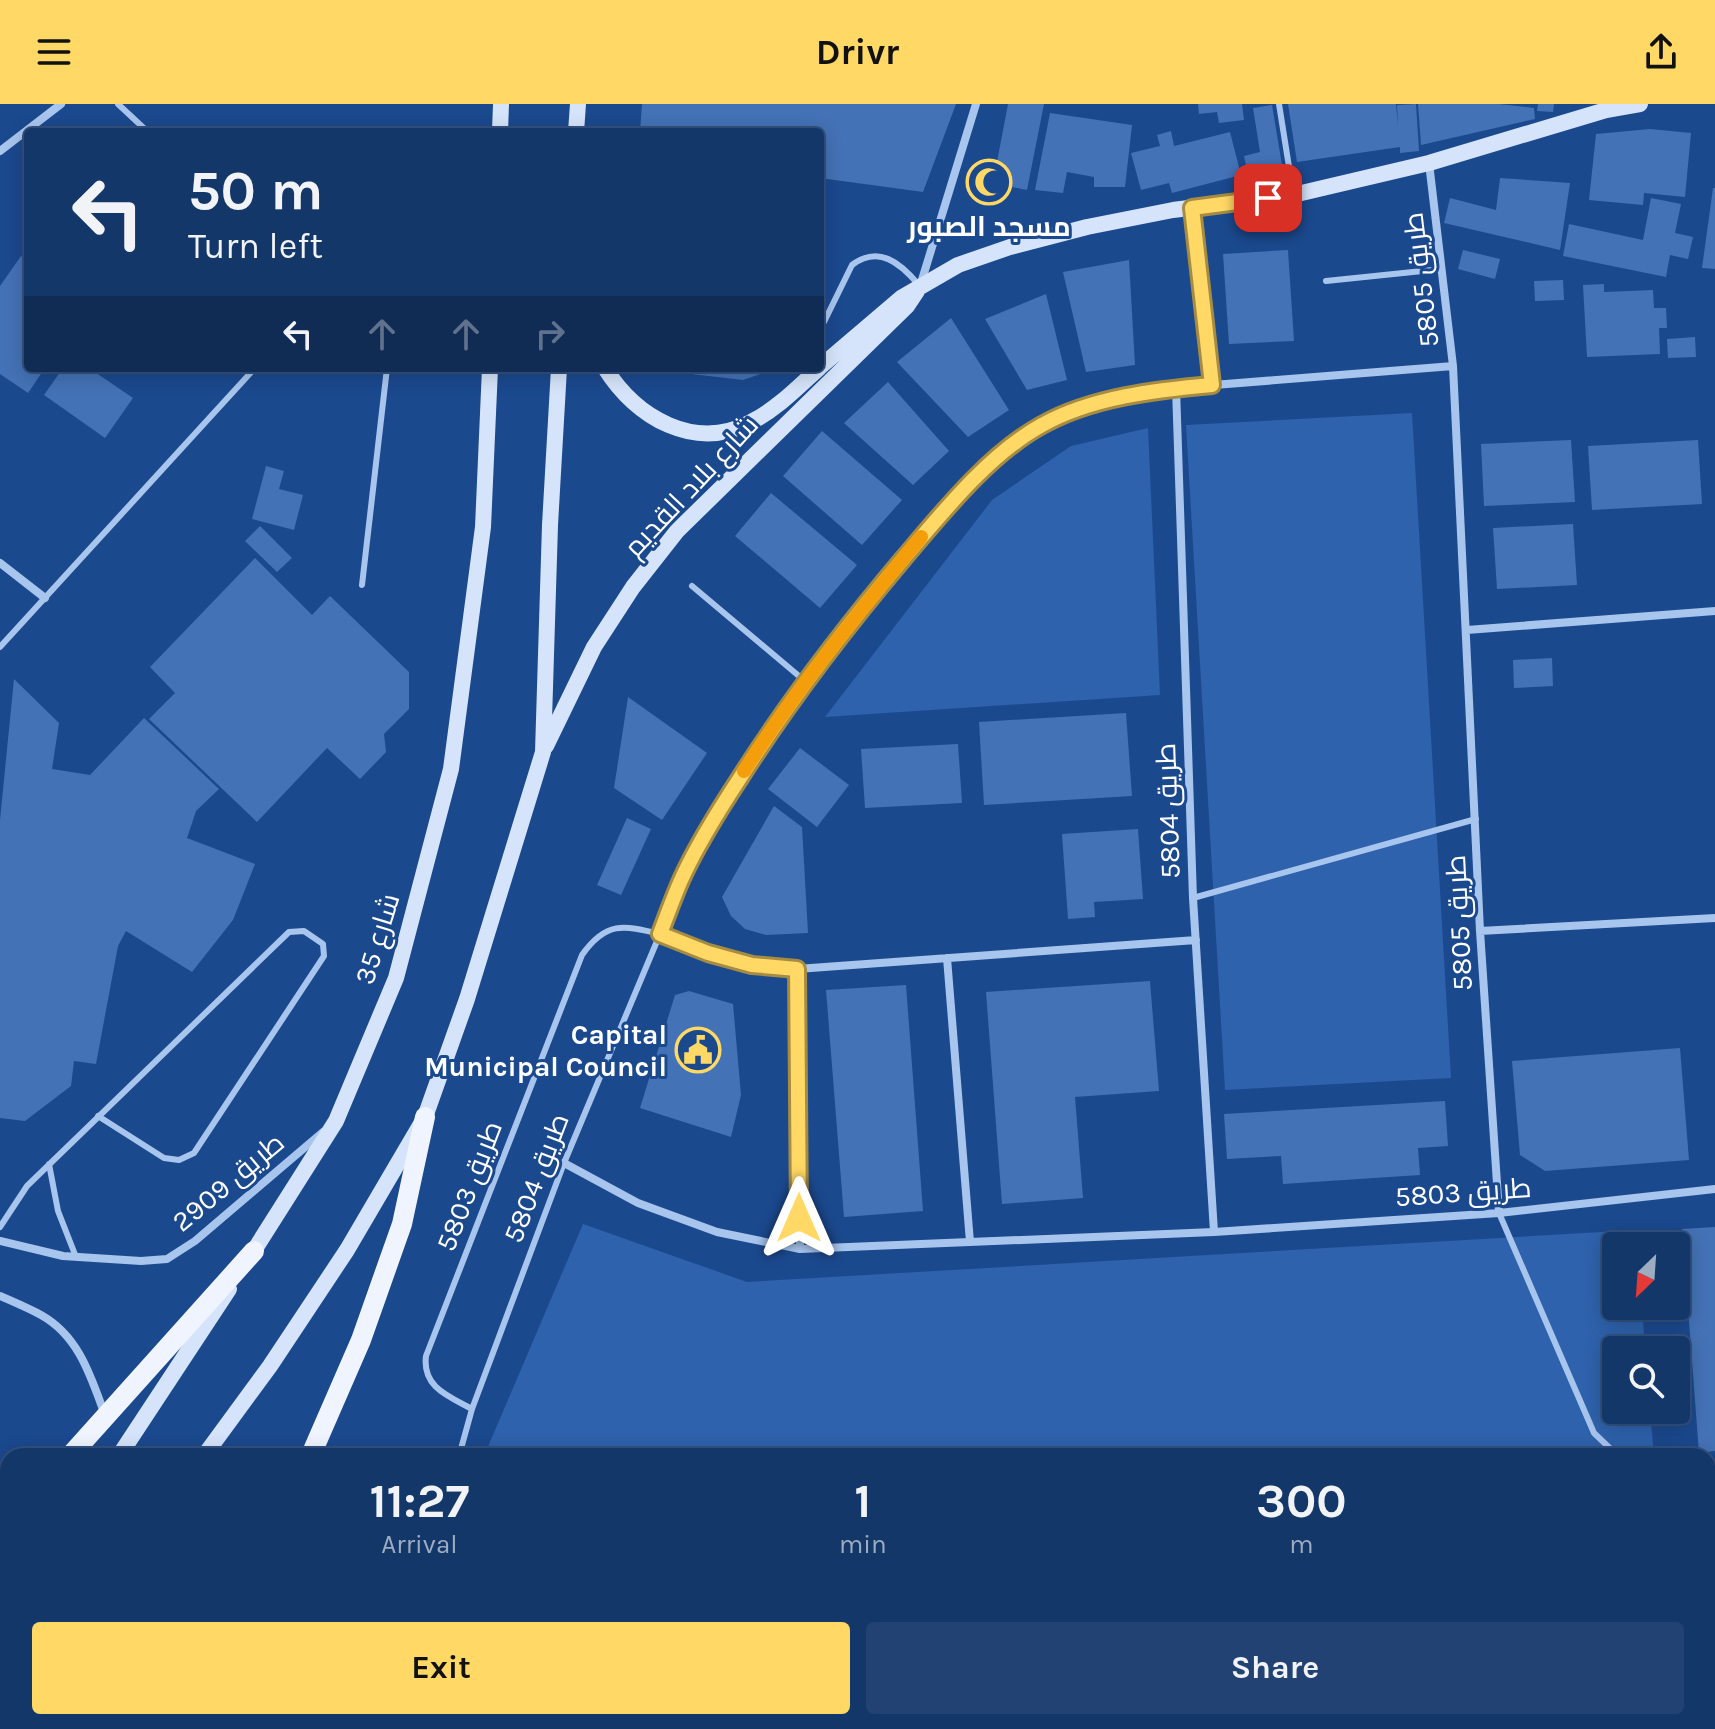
<!DOCTYPE html>
<meta charset="utf-8">
<style>
:root{--surface:#14376a;--page:#214272;--text:#f1f3f6;--muted:#9dacc1;--line:#33517e;--accent:#ffd865}
body{margin:0;font-family:Karla,Cairo,sans-serif;background:var(--page);color:var(--text);height:100vh;display:flex;flex-direction:column;font-size:30px;white-space:nowrap}
*{box-sizing:border-box;margin:0}
p{font-size:26px;color:var(--muted)}
.icon{flex:none;width:44px;height:44px;fill:none;stroke:currentColor;stroke-width:2;stroke-linecap:round;stroke-linejoin:round}
.map{position:relative;flex:1;overflow:hidden}
.side{position:absolute;left:0px;top:1344px;width:1716px;height:282px;display:flex;flex-direction:column;background:var(--surface);border-radius:24px 24px 0 0;box-shadow:0 4px 20px #0003,0 0 0 2px var(--line)}
.side>*{flex:none}
.guide{position:absolute;left:24px;top:24px;width:800px;height:244px;border-radius:8px;box-shadow:0 4px 20px #0003,0 0 0 2px var(--line);background:#14376a;color:var(--text);overflow:hidden}
.needle{width:52px;rotate:205deg}
.controls{position:absolute;left:1602px;top:1128px;display:grid;gap:16px}
.controls a{display:grid;place-items:center;width:88px;height:88px;border-radius:8px;background:var(--surface);box-shadow:0 4px 20px #0003,0 0 0 2px var(--line);font-size:40px}
.pin{position:absolute;display:grid;place-items:center;width:68px;height:68px;color:#fff;margin:-34px;border-radius:16px;box-shadow:0 4px 12px #0006}
.me{position:absolute;width:88px;margin:-44px;rotate:0deg;stroke-linejoin:round;filter:drop-shadow(0 0 6px #0008)}
.turn{display:flex;align-items:center;gap:28px;height:168px;padding:0 32px;font-size:36px}
.turn .icon{width:104px;height:104px;stroke-width:2.5}
.turn b{display:block;font-size:56px;line-height:68px}
.lanes{display:flex;align-items:center;height:76px;padding:0 32px;background:#0003;justify-content:center;gap:40px;direction:ltr}
.lanes .off{opacity:.35}
.eta{display:flex;justify-content:space-evenly;align-items:center;height:136px;text-align:center}
.eta b{font-size:48px;font-weight:700;line-height:56px}
.button{display:flex;gap:16px;margin-top:auto;padding:16px 32px}
.button a{flex:1;height:92px;border-radius:8px;background:var(--accent);color:#111;font-size:32px;font-weight:700;line-height:92px;text-align:center}
.button a+a{background:var(--page);color:var(--text)}
header{display:flex;justify-content:space-between;align-items:center;height:104px;padding:0 32px;background:var(--accent);color:#111;font-size:36px;font-weight:700}
.map>svg:first-child{display:block}
.green{fill:#2e62ac}
.building{fill:#4472b6}
.lines{fill:none;stroke-linecap:round;stroke-linejoin:round}
.lane{stroke:#a8c5ee;stroke-width:6}
.street{stroke:#a8c5ee;stroke-width:8}
.secondary{stroke:#d5e4fa;stroke-width:16}
.primary{stroke:#eff4ff;stroke-width:20}
.route-casing{stroke:#a68c42;stroke-width:20}
.route{stroke:#ffd865;stroke-width:14}
.slow{stroke:#f59e0b;stroke-width:14}
.labels{text-anchor:middle;dominant-baseline:central;stroke-width:6;stroke-linejoin:round;paint-order:stroke}
.poi-label{font-size:28px;font-weight:bold;fill:#fff;stroke:#1b498e}
.street-label{font-size:28px;fill:#fff;stroke:#1b498e}
</style>
<header><svg class="icon" aria-label="menu" viewBox="0 0 24 24"><path d="M4 6h16M4 12h16M4 18h16"/></svg>Drivr<svg class="icon" aria-label="share" viewBox="0 0 24 24"><path d="M12 15V3M7 8l5-5 5 5M5 13v7h14v-7"/></svg></header>
<div class="map">
<svg width="1715" height="1625" viewBox="0 0 1715 1625">
<rect width="100%" height="100%" fill="#1b498e"/>
<path class="green" d="M1412,309L1451,974L1225,986L1186,321Z
M1148,324L1160,591L825,613L992,396L1071,342Z
M583,1120L747,1178L1635,1126L1637,1142H1616V1202H1642L1645,1246H1616V1306H1650L1654,1352H484Z"/>
<path class="building" d="M642,0H956L923,88L820,74V28H640Z
M1008,0H1044L1027,86L993,79Z
M1198,0H1242L1244,16L1219,19L1217,8L1199,10Z
M1288,0H1396L1398,23L1397,1L1416,0L1419,47L1400,49V43L1297,58Z
M1418,0H1499L1534,4L1535,15L1421,41Z
M1538,0H1554L1553,8L1537,7Z
M1272,1L1282,61L1248,70L1244,52L1260,48L1253,4Z
M1050,9L1132,21L1125,83H1094V73L1067,68L1063,89L1035,86Z
M1650,25L1691,29L1685,93L1644,89L1643,101L1589,96L1596,30Z
M1171,27L1174,42L1230,28L1241,71L1172,89L1169,79L1141,86L1131,49L1160,42L1157,31Z
M1500,74L1570,79L1560,146L1444,119L1450,94L1496,106Z
M1713,84H1715V165L1702,164Z
M1651,94L1681,100L1675,129L1693,133L1688,155L1670,151L1666,173L1563,152L1569,120L1643,136Z
M1288,146L1294,237L1229,240L1223,150Z
M1463,146L1500,155L1495,175L1458,165Z
M21,152L28,157V264H45L28,289L0,270V182Z
M1129,156L1135,261L1086,268L1063,168Z
M1563,176L1564,196L1535,197L1534,177Z
M1604,180V188L1653,186L1654,204H1666L1667,224H1659L1660,250L1587,253L1583,181Z
M1046,190L1067,276L1027,286L985,215Z
M951,214L1009,306L968,333L897,258Z
M1695,233L1696,253L1668,254L1667,235Z
M63,264H89L133,294L105,334L44,291Z
M671,264H778L743,276L674,268Z
M888,278L949,347L913,381L844,319Z
M822,327L902,396L862,441L783,372Z
M1571,336L1575,398L1484,402L1481,340Z
M1698,336L1702,400L1592,406L1588,342Z
M266,362L284,367L279,385L303,391L294,426L252,415Z
M771,389L857,461L820,504L735,432Z
M1573,420L1577,481L1497,485L1493,424Z
M260,422L292,454L277,468L245,437Z
M255,454L312,511L330,492L409,568V605L384,630L386,648L360,675L327,644L257,718L149,615L175,589L150,563Z
M1552,554L1553,582L1514,584L1513,556Z
M14,575L59,619L52,665L90,671L144,614L219,685L196,707L187,734L255,760L233,816L192,868L126,827L118,842L96,960L74,957L71,982L25,1017L0,1014V716Z
M628,593L707,649L662,716L614,684Z
M1126,609L1132,692L984,701L979,618Z
M958,640L962,699L865,704L861,645Z
M800,644L849,681L817,723L768,685Z
M774,702L802,723L808,829L766,831L745,825L731,812L722,793Z
M627,714L651,725L621,791L597,781Z
M1138,725L1143,795L1094,798L1095,813L1068,815L1062,730Z
M1150,877L1159,987L1075,993L1083,1094L1002,1100L986,888Z
M906,881L923,1107L844,1113L826,886Z
M689,887L733,900L741,991L731,1033L640,1004L675,891Z
M1680,944L1689,1056L1545,1067L1520,1051L1512,957Z
M1445,997L1448,1042L1418,1044L1420,1071L1283,1080L1281,1052L1227,1055L1224,1010Z
M1715,1123V1347L1699,1349L1682,1125Z"/>
<g class="lines">
<path class="lane" d="M118,0L148,28
M1279,0L1293,88
M1193,106L1212,281
M1326,177L1442,165
M824,218L852,161C879,141 900,159 918,180
M362,481L387,264
M692,482L806,578
M0,543L255,264
M1193,794L1476,715
M49,1060L58,1107L76,1153
M1499,1109L1594,1329L1618,1352
M0,1123L27,1082L289,828L304,827L323,840L324,852L194,1049L179,1056L164,1054L98,1012
M459,1352L472,1305L564,1059L660,830C623,821 606,817 582,851L426,1252C422,1283 448,1292 472,1305
M1708,1390H1715"/>
<path class="street" d="M0,47L61,0
M1429,59L1453,262L1480,827L1499,1109
M921,179L976,0
M1176,284L1193,794L1214,1128
M0,459L45,494
M1467,526L1715,507
M1480,827L1715,814
M1196,836L797,865L752,861L708,849L660,830L682,773L709,722L773,623L844,525L932,420L1005,346L1041,321L1083,302L1176,284L1453,262
M947,854L970,1138
M797,865L800,1145
M564,1059L638,1099L717,1128L800,1145L1214,1128L1499,1109L1715,1085
M0,1137L63,1152L141,1157L167,1155L195,1137L323,1028
M0,1192C14,1198 28,1204 41,1211C79,1232 91,1273 105,1311"/>
<path class="secondary" d="M500,28L501,0
M576,28L578,0
M820,263L901,194L958,161L1010,143L1087,123L1173,106L1293,91L1429,59L1606,6L1640,0
M605,264C636,314 695,348 751,318C777,305 798,283 819,264
M546,642L594,543L633,483L677,427L907,202L917,187
M248,1156L336,1017L396,874L451,665L483,423L490,264
M119,1352L229,1185
M204,1352L270,1262L347,1146L425,1013L467,895L543,648L550,421L559,264
M0,1554L8,1539
M11,1625L15,1618"/>
<path class="primary" d="M70,1352L254,1147
M313,1352L314,1344L361,1236L402,1120L425,1013
M0,1433L8,1424
M1708,1508L1715,1503
M1708,1562L1715,1561
M0,1592L8,1591
M0,1614L8,1609
M1712,1625H1715"/>
</g>
<g class="lines">
<g class="route-casing">
<path id="route" d="M799,1114L797,865L752,861L708,849L660,830C667,811 674,792 682,774C698,739 719,706 740,674C789,597 844,525 903,455C942,409 989,350 1042,321C1092,293 1156,286 1212,281L1192,104L1268,94"/>
</g>
<use href="#route" class="route"/>
<path class="slow" d="M744,667C797,584 858,509 921,433"/>
</g>
<defs>
<g id="mosque-ring" transform="scale(2.3)"><circle r="9.5" fill="#1b498e" stroke="#ffd865" stroke-width="1.5"/><path d="M3.5-4.9A6 6 0 1 0 3.5 4.9A5 5 0 1 1 3.5-4.9Z" fill="#ffd865"/></g>
<g id="civic-ring" transform="scale(2.3)"><circle r="9.5" fill="#1b498e" stroke="#ffd865" stroke-width="1.5"/><path d="M-.6-6.5H3V-4.5H.6V-3L4-1V1h2V6H-6V1h2V-1L-.6-3ZM-1.2 2.5V6h2.4V2.5Z" fill="#ffd865"/></g>
</defs>
<g fill-rule="evenodd">
<use href="#mosque-ring" x="989" y="78"/>
<use href="#civic-ring" x="698" y="946"/>
</g>
<g class="labels">
<g class="poi-label">
<text x="989" y="122">مسجد الصبور</text>
<text x="667" y="930" text-anchor="end">Capital<tspan x="667" dy="32">Municipal Council</tspan></text>
</g>
<g class="street-label">
<text transform="translate(1421 176) rotate(-97)">طريق 5805</text>
<text transform="translate(691 382) rotate(-47)">شارع بلاد القديم</text>
<text transform="translate(1168 707) rotate(-92)">طريق 5804</text>
<text transform="translate(1459 819) rotate(-93)">طريق 5805</text>
<text transform="translate(377 835) rotate(-73)">شارع 35</text>
<text transform="translate(536 1074) rotate(-69)">طريق 5804</text>
<text transform="translate(228 1078) rotate(-40)">طريق 2909</text>
<text transform="translate(469 1082) rotate(-69)">طريق 5803</text>
<text transform="translate(1463 1088) rotate(-4)">طريق 5803</text>
</g>
</g>
</svg>
<div class="controls">
<a><svg class="needle" viewBox="-14 -14 28 28"><path d="M0-13l5 13h-10z" fill="#e53935"/><path d="M0 13l5-13h-10z" fill="#9dacc1"/></svg></a>
<a><svg class="icon" aria-label="search" viewBox="0 0 24 24"><circle cx="10" cy="10" r="6"/><path d="M15 15l6 6"/></svg></a>
</div>
<div class="pin" style="left:1268px;top:94px;background:#d93025"><svg class="icon" aria-label="arrive" viewBox="0 0 24 24"><path d="M6 21V4h12l-3 4 3 4H6"/></svg></div>
<svg class="me" style="left:799px;top:1114px" viewBox="-20 -20 40 40"><path d="M0-17L14 15 0 8-14 15z" fill="#ffd865" stroke="#fff" stroke-width="4"/></svg>
<div class="guide">
<div class="turn"><svg class="icon" aria-label="left" viewBox="0 0 24 24"><path d="M17 20v-9H6M10 6l-5 5 5 5"/></svg><div><b>50 m</b>Turn left</div></div>
<div class="lanes"><svg class="icon" aria-label="left" viewBox="0 0 24 24"><path d="M17 20v-9H6M10 6l-5 5 5 5"/></svg><svg class="icon off" aria-label="ahead" viewBox="0 0 24 24"><path d="M12 20V5M6 11l6-6 6 6"/></svg><svg class="icon off" aria-label="ahead" viewBox="0 0 24 24"><path d="M12 20V5M6 11l6-6 6 6"/></svg><svg class="icon off" aria-label="right" viewBox="0 0 24 24"><path d="M7 20v-9h11M14 6l5 5-5 5"/></svg></div>
</div>
<section class="side">
<div class="eta">
<div><b>11:27</b><p>Arrival</p></div>
<div><b>1</b><p>min</p></div>
<div><b>300</b><p>m</p></div>
</div>
<div class="button"><a>Exit</a><a>Share</a></div>
</section>
</div>
